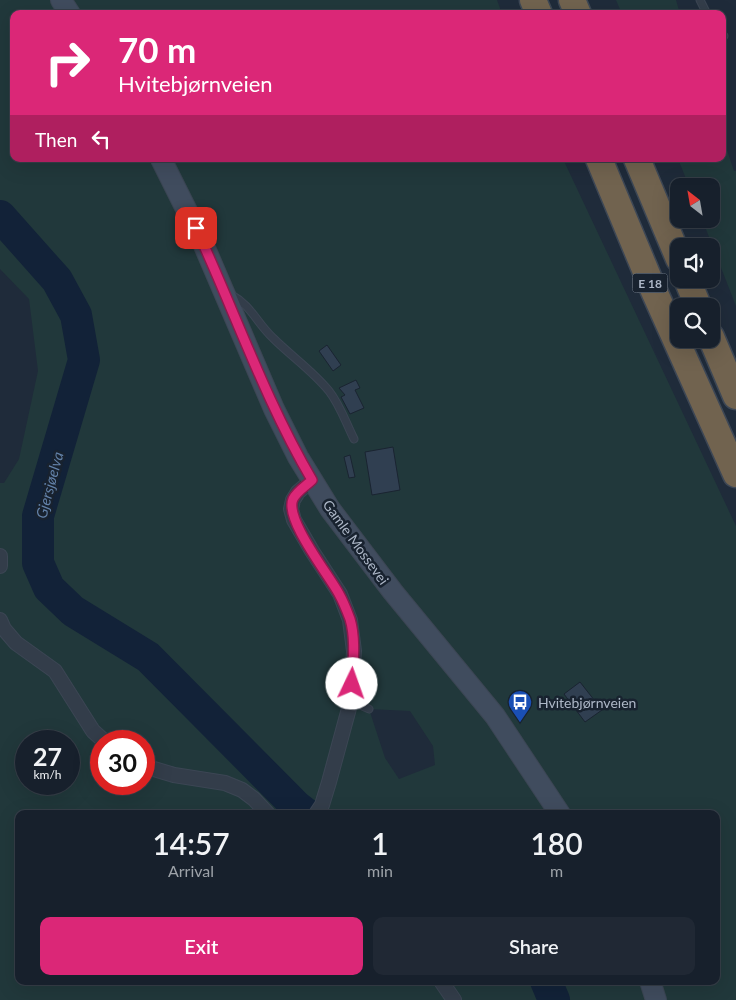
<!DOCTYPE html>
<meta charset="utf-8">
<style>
:root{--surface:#17202c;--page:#202834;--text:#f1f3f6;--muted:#9ea3a9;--line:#363e48;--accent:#db2777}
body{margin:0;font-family:Lato,sans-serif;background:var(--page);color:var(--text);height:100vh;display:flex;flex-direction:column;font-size:19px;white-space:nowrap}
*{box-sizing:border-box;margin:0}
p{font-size:16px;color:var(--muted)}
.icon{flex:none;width:28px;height:28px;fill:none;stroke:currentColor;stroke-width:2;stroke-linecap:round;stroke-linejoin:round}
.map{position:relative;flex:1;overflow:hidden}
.drawer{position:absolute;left:15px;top:810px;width:705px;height:175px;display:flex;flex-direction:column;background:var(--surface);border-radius:10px;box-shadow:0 5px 20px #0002,0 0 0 1px var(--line)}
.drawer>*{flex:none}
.top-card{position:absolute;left:10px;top:10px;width:716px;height:152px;border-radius:10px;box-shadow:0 5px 20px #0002,0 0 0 1px var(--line);background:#db2777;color:#fff;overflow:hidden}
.needle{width:32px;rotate:329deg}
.buttons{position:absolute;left:670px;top:178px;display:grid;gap:10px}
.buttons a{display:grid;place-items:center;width:50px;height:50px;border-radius:10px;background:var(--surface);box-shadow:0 5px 20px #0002,0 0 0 1px var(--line);font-size:25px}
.speed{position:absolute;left:15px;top:730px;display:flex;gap:10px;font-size:25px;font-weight:700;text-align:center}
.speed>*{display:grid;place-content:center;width:65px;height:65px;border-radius:50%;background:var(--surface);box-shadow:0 5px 20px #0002,0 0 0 1px var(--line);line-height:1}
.speed small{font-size:12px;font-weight:400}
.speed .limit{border:8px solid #d22;background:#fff;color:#111}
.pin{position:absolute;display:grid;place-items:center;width:42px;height:42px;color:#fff;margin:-21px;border-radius:10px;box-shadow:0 2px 8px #0006}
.me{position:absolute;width:55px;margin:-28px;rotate:3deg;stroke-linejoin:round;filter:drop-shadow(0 0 4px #0008)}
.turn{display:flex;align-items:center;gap:18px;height:105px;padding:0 25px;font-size:22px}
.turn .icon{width:65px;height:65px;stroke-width:2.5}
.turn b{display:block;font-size:35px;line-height:42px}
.then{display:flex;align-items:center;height:48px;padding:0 25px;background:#0003;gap:10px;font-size:19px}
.eta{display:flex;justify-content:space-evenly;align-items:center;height:85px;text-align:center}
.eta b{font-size:30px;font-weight:600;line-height:35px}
.primary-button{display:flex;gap:10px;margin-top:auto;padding:10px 25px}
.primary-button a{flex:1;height:58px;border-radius:10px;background:var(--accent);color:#fff;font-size:20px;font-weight:600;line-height:58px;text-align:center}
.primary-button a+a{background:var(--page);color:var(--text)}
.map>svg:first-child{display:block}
.green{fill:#21383b;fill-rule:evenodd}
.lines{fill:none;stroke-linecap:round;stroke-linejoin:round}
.river{stroke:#122238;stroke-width:32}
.building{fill:#303f51;stroke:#1a2431}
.lane-casing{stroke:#3c4654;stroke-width:9}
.street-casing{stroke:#3c4654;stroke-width:16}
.secondary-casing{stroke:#3c4654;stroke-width:22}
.highway-casing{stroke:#3d4755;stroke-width:29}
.lane{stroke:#333d4a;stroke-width:7}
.street{stroke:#333d4a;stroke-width:14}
.secondary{stroke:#404c5e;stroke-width:20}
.highway{stroke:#71634f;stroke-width:26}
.route-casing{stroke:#8e194d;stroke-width:12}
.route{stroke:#db2777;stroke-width:9}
.labels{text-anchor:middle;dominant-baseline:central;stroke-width:5;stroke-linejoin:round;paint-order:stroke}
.shield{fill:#18222f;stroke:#808a99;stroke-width:1}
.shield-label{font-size:12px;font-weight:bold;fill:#adb7c7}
.street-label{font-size:14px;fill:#adb7c7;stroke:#18222f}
.poi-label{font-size:14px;fill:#adb7c7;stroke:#18222f;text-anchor:start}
.water-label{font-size:15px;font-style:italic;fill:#6382a9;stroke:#18222f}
</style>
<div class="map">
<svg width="736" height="1000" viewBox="0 0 736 1000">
<rect width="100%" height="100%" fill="#1f2b3a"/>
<path class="green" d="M0,0H497L502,14H14V159H563L736,526V1000H0V483H4L19,459L38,371L29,299L0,269ZM369,709L410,711L433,746L435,765L399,779L385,758ZM26,741H69V784H26ZM101,741H144V784H101ZM19,814H716V981H19Z
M616,0H676L680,14H622Z
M723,138L734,171H736V306L702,219H711V186H689L678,159H722Z"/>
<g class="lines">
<path class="river" d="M0,216L57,280L76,315L84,360L38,516V563L49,588L73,611L148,657L297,807L306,814
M546,981L554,1000"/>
</g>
<path class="building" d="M327,345L341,365L333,371L319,351Z
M356,380L360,388L355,390L364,408L350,414L341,397L345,395L339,388Z
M393,447L400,490L372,495L365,452Z
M350,455L355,477L349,478L344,457Z
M580,682L602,710L585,722L564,694Z"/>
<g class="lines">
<g class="lane-casing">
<path id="lane" d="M700,0L707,14
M722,34L724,36
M230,294C252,306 256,322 273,338C291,356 313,371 329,391C340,405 346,423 354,439
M351,701L369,709"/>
</g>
<g class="street-casing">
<path id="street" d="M312,480L298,492L293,500L291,509L294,520L312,551L340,594L350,620L354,651L351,701L329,782L322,805L316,814
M0,556V566
M0,620L4,629L16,643L55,671L93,731L104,741
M144,766L174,775L225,783L242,790L254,799L268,814
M441,981L454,1000"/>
</g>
<g class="secondary-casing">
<path id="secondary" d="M61,0L70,14
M161,159L202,241L274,409L298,457L330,509L393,592L495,716L560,814
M650,981L656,1000"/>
</g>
<g class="highway-casing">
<path id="highway" d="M533,0L539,14
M572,0L578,14
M599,159L654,291L736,474
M637,159L679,259
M687,279L698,306
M711,337L736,396"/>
</g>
<use href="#lane" class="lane"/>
<use href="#street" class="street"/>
<use href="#secondary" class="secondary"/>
<use href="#highway" class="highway"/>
</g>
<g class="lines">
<g class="route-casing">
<path id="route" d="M196,228C235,312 265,400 312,480C306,486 297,491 293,499C284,519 329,575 339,594C343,601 347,611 350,619C356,639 353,663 352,684"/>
</g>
<use href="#route" class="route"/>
</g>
<defs>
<g id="bus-pin" transform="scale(1.25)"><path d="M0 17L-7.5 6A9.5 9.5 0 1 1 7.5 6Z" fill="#1a4fb4" stroke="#18222f"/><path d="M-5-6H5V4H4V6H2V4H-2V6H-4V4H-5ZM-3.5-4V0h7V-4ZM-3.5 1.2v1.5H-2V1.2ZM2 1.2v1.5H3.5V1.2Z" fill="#fff"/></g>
</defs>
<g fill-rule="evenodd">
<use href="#bus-pin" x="520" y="702"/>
</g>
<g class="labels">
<rect class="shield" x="632.5" y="273.5" width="35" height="19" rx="4"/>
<g class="shield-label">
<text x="650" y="283">E 18</text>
</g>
<g class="street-label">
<text transform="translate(356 542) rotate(54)">Gamle Mossevei</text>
</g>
<g class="poi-label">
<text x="538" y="702">Hvitebjørnveien</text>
</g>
<g class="water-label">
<text transform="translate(49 485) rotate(-75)">Gjersjøelva</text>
</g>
</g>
</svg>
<div class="buttons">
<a><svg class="needle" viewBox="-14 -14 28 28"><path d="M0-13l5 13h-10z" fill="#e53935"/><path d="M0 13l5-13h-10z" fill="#9ea3a9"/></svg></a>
<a><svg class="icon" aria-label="sound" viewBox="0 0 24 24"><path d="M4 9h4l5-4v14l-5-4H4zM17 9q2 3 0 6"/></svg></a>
<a><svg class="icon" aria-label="search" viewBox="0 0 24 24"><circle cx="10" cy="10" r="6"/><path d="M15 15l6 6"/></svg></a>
</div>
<div class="speed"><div>27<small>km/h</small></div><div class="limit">30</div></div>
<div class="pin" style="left:196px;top:228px;background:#d93025"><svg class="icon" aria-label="arrive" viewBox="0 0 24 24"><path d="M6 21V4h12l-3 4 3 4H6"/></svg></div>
<svg class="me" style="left:352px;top:684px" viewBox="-20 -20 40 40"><circle r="19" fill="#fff"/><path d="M0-13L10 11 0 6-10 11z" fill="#db2777"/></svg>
<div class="top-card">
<div class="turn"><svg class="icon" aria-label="right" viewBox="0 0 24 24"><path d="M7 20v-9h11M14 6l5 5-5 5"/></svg><div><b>70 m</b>Hvitebjørnveien</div></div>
<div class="then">Then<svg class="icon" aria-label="left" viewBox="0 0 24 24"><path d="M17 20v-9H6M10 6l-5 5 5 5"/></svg></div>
</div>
<section class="drawer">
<div class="eta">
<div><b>14:57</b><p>Arrival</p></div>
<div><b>1</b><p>min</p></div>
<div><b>180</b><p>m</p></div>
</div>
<div class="primary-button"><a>Exit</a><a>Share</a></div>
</section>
</div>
